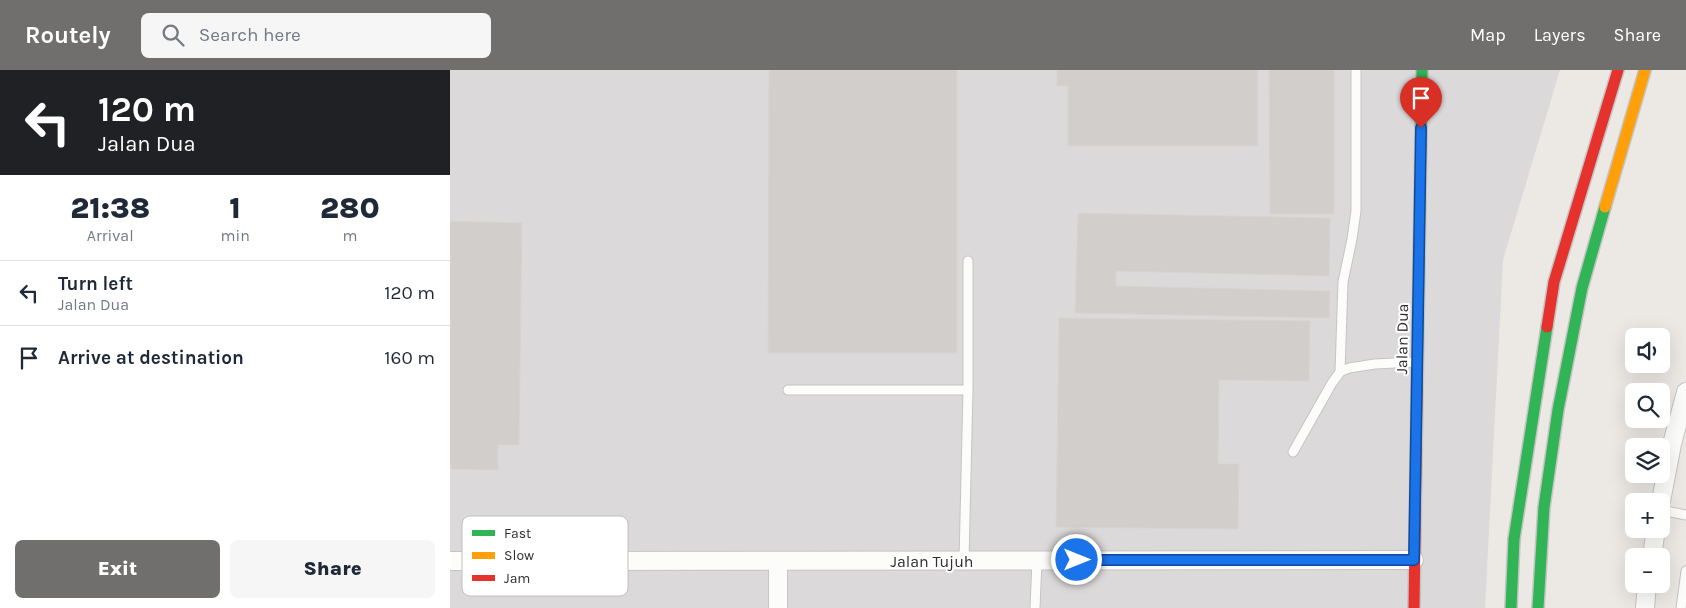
<!DOCTYPE html>
<meta charset="utf-8">
<style>
:root{--surface:#fff;--page:#f6f6f7;--text:#1f2937;--muted:#747a83;--line:#e0e1e3;--accent:#706f6e}
body{margin:0;font-family:Karla,sans-serif;background:var(--page);color:var(--text);height:100vh;display:flex;flex-direction:column;font-size:19px;white-space:nowrap}
*{box-sizing:border-box;margin:0}
p{font-size:16px;color:var(--muted)}
.icon{flex:none;width:28px;height:28px;fill:none;stroke:currentColor;stroke-width:2;stroke-linecap:round;stroke-linejoin:round}
.map{position:relative;flex:1;overflow:hidden}
.side{display:flex;flex-direction:column;background:var(--surface);width:450px}
.side>*{flex:none}
.guide{background:#202124;color:#fff;overflow:hidden}
.controls{position:absolute;left:1175px;top:258px;display:grid;gap:10px}
.controls a{display:grid;place-items:center;width:45px;height:45px;border-radius:8px;background:var(--surface);box-shadow:0 5px 20px #0002;font-size:25px}
.pin{position:absolute;display:grid;place-items:center;width:42px;height:42px;color:#fff;margin:-51px -21px;border-radius:50% 50% 50% 0;rotate:-45deg;box-shadow:0 0 5px #0007}
.pin .icon{rotate:45deg}
.me{position:absolute;width:55px;margin:-28px;rotate:90deg;stroke-linejoin:round;filter:drop-shadow(0 0 4px #0008)}
.turn{display:flex;align-items:center;gap:18px;height:105px;padding:0 15px;font-size:22px}
.turn .icon{width:65px;height:65px;stroke-width:2.5}
.turn b{display:block;font-size:35px;line-height:42px}
.eta{display:flex;justify-content:space-evenly;align-items:center;height:85px;text-align:center}
.eta b{font-size:30px;font-weight:800;line-height:35px}
.primary-button{display:flex;gap:10px;margin-top:auto;padding:10px 15px}
.primary-button a{flex:1;height:58px;border-radius:8px;background:var(--accent);color:#fff;font-size:20px;font-weight:800;line-height:58px;text-align:center}
.primary-button a+a{background:var(--page);color:var(--text)}
ul{padding:0;list-style:none}
li{display:flex;align-items:center;gap:15px;height:65px;padding:0 15px;border-top:1px solid var(--line)}
li div{flex:1}
li b{display:block;font-size:19px}
li em{font-style:normal}
header{display:flex;align-items:center;gap:30px;box-sizing:border-box;height:70px;padding:0 25px;background:var(--accent);color:#fff}
header strong{font-size:24px}
nav{display:flex;gap:28px;margin-inline-start:auto;font-size:18px}
.search{width:350px;height:45px;background:var(--page);display:flex;align-items:center;gap:12px;box-sizing:border-box;padding:0 18px;border-radius:8px;color:var(--muted);font-size:19px}
main{display:flex;flex:1;min-height:0}
.map>svg:first-child{display:block}
.industrial{fill:#dcd9db}
.building{fill:#d1cecb;stroke:#d7d4d0}
.lines{fill:none;stroke-linecap:round;stroke-linejoin:round}
.lane-casing{stroke:#c5c4c5;stroke-width:11}
.street-casing{stroke:#c5c4c5;stroke-width:20}
.fast-casing{stroke:#c5c4c5;stroke-width:14}
.slow-casing{stroke:#c5c4c5;stroke-width:14}
.jam-casing{stroke:#c5c4c5;stroke-width:14}
.lane{stroke:#fcfcfb;stroke-width:9}
.street{stroke:#fcfcfb;stroke-width:18}
.fast{stroke:#30b455;stroke-width:11}
.slow{stroke:#ff9f0a;stroke-width:11}
.jam{stroke:#e5322d;stroke-width:11}
.route-casing{stroke:#114b97;stroke-width:12}
.route{stroke:#1a73e8;stroke-width:9}
.labels{text-anchor:middle;dominant-baseline:central;stroke-width:4;stroke-linejoin:round;paint-order:stroke}
.street-label{font-size:16px;fill:#2e2e2e;stroke:#fff}
.key{fill:#fff;stroke:#c0c0c0;stroke-width:1}
.key-label{font-size:14px;fill:#2e2e2e}
</style>
<header>
<strong>Routely</strong>
<div class="search"><svg class="icon" aria-label="search" viewBox="0 0 24 24"><circle cx="10" cy="10" r="6"/><path d="M15 15l6 6"/></svg>Search here</div>
<nav><a>Map</a><a>Layers</a><a>Share</a></nav>
</header>
<main>
<section class="side">
<div class="guide">
<div class="turn"><svg class="icon" aria-label="left" viewBox="0 0 24 24"><path d="M17 20v-9H6M10 6l-5 5 5 5"/></svg><div><b>120 m</b>Jalan Dua</div></div>
</div>
<div class="eta">
<div><b>21:38</b><p>Arrival</p></div>
<div><b>1</b><p>min</p></div>
<div><b>280</b><p>m</p></div>
</div>
<ul>
<li><svg class="icon" aria-label="left" viewBox="0 0 24 24"><path d="M17 20v-9H6M10 6l-5 5 5 5"/></svg><div><b>Turn left</b><p>Jalan Dua</p></div><em>120 m</em></li>
<li><svg class="icon" aria-label="arrive" viewBox="0 0 24 24"><path d="M6 21V4h12l-3 4 3 4H6"/></svg><div><b>Arrive at destination</b></div><em>160 m</em></li>
</ul>
<div class="primary-button"><a>Exit</a><a>Share</a></div>
</section>
<div class="map">
<svg width="1236" height="538" viewBox="0 0 1236 538">
<rect width="100%" height="100%" fill="#ece8e4"/>
<path class="industrial" d="M0,0H1110L1053,190L1035,538H0Z"/>
<path class="building" d="M319,0H507V283H318Z
M607,0H808V76H618V16H607Z
M819,0H884V144H820Z
M628,143L880,148L879,206L666,201V216L880,221L879,248L625,243Z
M0,151L72,153L69,375H48V400L0,399Z
M609,248L860,251L859,311L769,310L768,394H789L788,459L606,457Z"/>
<g class="lines">
<g class="lane-casing">
<path id="lane" d="M890,302L893,212L902,169L906,141V0
M338,320H518
M843,382L882,313L890,302L899,298L925,294L966,292
M1211,440L1236,445
M514,491L518,320V191
M585,538L587,491
M1231,538L1236,501"/>
</g>
<g class="street-casing">
<path id="street" d="M1211,431L1222,374L1236,322
M1202,486L1206,459
M0,491L964,490
M328,491V538
M1195,538L1197,514"/>
</g>
<g class="fast-casing">
<path id="fast" d="M967,320L972,0
M1061,538L1064,469L1097,257
M1088,538L1094,437L1108,340L1132,218L1155,137"/>
</g>
<g class="slow-casing">
<path id="slow" d="M1155,137L1195,0"/>
</g>
<g class="jam-casing">
<path id="jam" d="M1097,257L1104,212L1168,0
M964,538L967,320"/>
</g>
<use href="#lane" class="lane"/>
<use href="#street" class="street"/>
<use href="#fast" class="fast"/>
<use href="#slow" class="slow"/>
<use href="#jam" class="jam"/>
</g>
<g class="lines">
<g class="route-casing">
<path id="route" d="M627,490H964L971,58"/>
</g>
<use href="#route" class="route"/>
</g>
<g class="labels">
<g class="street-label">
<text transform="translate(952 269) rotate(-89)">Jalan Dua</text>
<text x="482" y="491">Jalan Tujuh</text>
</g>
</g>
<rect x="12" y="446" width="166" height="80" rx="8" class="key"/>
<rect x="22" y="460" width="23" height="6" fill="#30b455"/>
<rect x="22" y="482" width="23" height="7" fill="#ff9f0a"/>
<rect x="22" y="505" width="23" height="6" fill="#e5322d"/>
<g class="key-label">
<text x="54" y="468">Fast</text>
<text x="54" y="490">Slow</text>
<text x="54" y="513">Jam</text>
</g>
</svg>
<div class="controls">
<a><svg class="icon" aria-label="sound" viewBox="0 0 24 24"><path d="M4 9h4l5-4v14l-5-4H4zM17 9q2 3 0 6"/></svg></a>
<a><svg class="icon" aria-label="search" viewBox="0 0 24 24"><circle cx="10" cy="10" r="6"/><path d="M15 15l6 6"/></svg></a>
<a><svg class="icon" aria-label="layers" viewBox="0 0 24 24"><path d="M12 4l9 5-9 5-9-5zM3 14l9 5 9-5"/></svg></a>
<a>+</a>
<a>−</a>
</div>
<div class="pin" style="left:971px;top:58px;background:#d93025"><svg class="icon" aria-label="arrive" viewBox="0 0 24 24"><path d="M6 21V4h12l-3 4 3 4H6"/></svg></div>
<svg class="me" style="left:627px;top:490px" viewBox="-20 -20 40 40"><circle r="17" fill="#1a73e8" stroke="#fff" stroke-width="3"/><path d="M0-11L8 9 0 5-8 9z" fill="#fff"/></svg>
</div>
</main>
